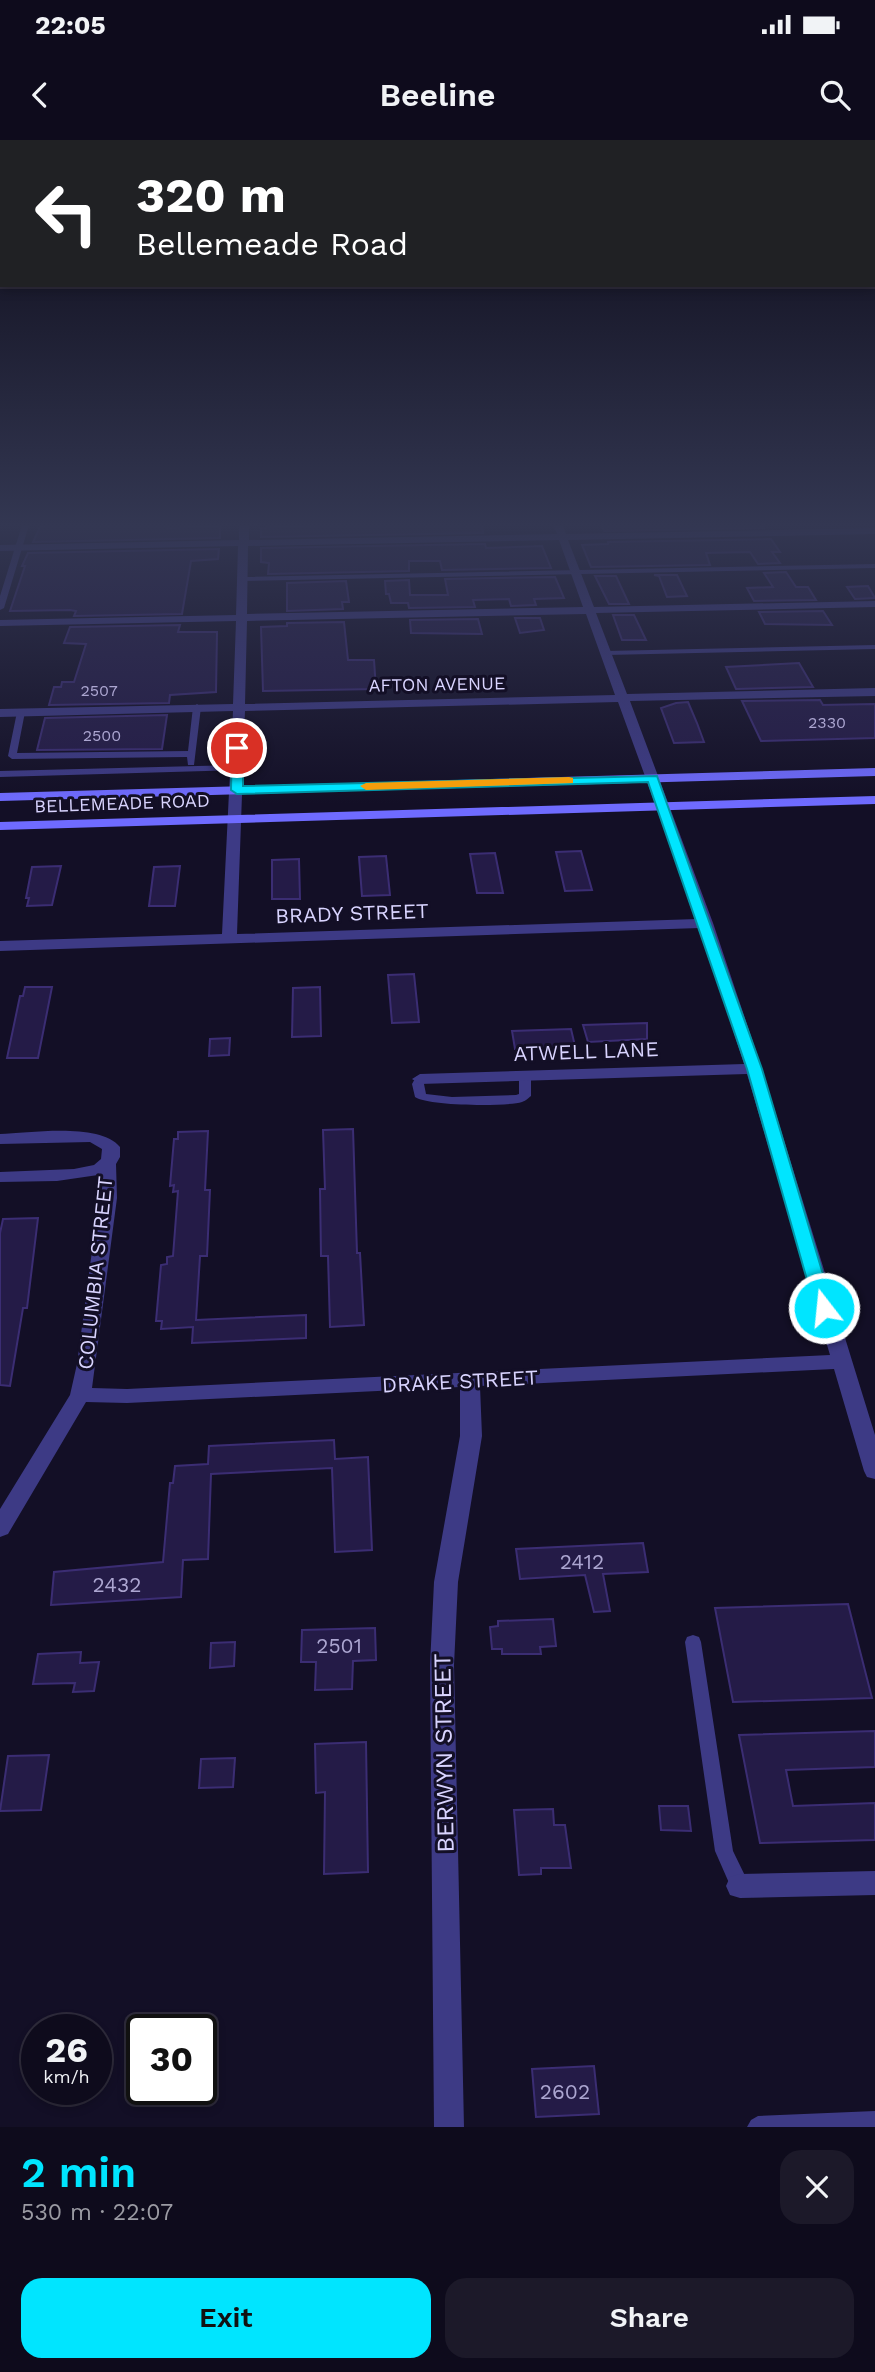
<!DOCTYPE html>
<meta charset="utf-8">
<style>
:root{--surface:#0e0b1c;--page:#1c1929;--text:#f1f3f6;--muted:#9b9ba3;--line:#2e2b3b;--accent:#00e5ff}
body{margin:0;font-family:"Work Sans",sans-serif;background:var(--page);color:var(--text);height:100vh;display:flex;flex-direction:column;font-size:26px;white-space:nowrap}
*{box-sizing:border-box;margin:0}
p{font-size:23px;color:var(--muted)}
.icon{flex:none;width:38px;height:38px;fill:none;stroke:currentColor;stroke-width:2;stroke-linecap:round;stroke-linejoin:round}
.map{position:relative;height:1987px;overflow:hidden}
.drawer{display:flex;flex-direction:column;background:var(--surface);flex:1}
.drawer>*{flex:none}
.banner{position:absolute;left:0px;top:0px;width:875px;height:147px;box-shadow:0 4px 10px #0003,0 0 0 2px var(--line);background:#202124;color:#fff;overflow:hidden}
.speed{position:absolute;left:21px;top:1874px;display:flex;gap:14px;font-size:35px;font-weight:700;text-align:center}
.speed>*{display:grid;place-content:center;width:91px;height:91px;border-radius:50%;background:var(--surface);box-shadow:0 4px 10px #0003,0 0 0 2px var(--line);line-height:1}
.speed small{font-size:18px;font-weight:400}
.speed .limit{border:4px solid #111;border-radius:10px;background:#fff;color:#111}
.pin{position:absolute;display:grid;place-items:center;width:60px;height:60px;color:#fff;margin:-30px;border:4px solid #fff;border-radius:50%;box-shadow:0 2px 7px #0007}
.me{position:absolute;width:77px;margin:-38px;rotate:344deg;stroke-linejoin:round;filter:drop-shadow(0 0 5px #0008)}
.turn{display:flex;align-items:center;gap:24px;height:147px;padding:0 21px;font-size:32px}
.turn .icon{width:91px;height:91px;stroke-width:2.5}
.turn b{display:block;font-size:49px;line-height:60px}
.round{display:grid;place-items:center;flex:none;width:74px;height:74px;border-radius:21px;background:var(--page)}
.head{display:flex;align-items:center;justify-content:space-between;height:119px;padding:0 21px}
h1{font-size:42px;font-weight:600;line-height:52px;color:var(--accent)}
.cta{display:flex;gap:14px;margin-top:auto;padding:14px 21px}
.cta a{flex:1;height:80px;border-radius:21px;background:var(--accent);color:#111;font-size:28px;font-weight:600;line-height:80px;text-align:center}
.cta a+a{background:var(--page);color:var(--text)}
.status{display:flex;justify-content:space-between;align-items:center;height:49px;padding:0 35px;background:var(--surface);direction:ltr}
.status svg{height:19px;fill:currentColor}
header{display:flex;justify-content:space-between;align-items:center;height:91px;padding:0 21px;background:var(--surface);font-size:32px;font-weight:600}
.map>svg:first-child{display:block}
.building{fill:#241b47;stroke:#3b2d73;stroke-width:2}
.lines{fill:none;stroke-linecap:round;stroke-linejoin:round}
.lane{fill:#3d3a85;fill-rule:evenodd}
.street{fill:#3d3a85;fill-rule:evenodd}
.secondary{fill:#6f6bff;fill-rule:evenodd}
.route{fill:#00e5ff;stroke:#0095a6;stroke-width:2}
.slow{fill:#f59e0b}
.labels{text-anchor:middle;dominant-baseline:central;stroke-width:6;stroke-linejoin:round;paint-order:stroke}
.far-number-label{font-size:16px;fill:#aca6d1}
.far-street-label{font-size:18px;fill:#d9d4ff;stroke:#130f26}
.street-label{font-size:21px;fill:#d9d4ff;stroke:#130f26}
.near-number-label{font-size:21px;fill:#aca6d1}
.near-street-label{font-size:24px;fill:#d9d4ff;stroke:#130f26}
</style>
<div class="status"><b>22:05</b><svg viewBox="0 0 49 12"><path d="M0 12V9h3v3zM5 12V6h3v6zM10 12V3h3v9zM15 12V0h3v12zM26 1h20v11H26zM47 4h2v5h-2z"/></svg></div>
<header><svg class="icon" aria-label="back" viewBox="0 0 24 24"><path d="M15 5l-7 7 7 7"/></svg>Beeline<svg class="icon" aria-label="search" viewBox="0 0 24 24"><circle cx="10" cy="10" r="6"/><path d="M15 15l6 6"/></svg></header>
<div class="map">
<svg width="875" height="1987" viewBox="0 0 875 1987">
<rect width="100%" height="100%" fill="#130f26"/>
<path class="building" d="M46,385H169L168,388L220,386V398L33,402L40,387Z
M319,385H482L483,393L261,397V388Z
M602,385H763L764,388L604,391Z
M771,399L780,412H772L780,423L758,424L750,412L706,413L710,425L591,427L582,405L608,404V402Z
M485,404L486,408L542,406L551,428L442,430L440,421H409V431L268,434L269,423L261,422V408Z
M219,409L218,419L191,421L182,474L74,476L76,471L70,470L10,471L25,426H22L28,413Z
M786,432L796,447H808L816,460L754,461L747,448L773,447L764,433Z
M654,435H677L687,456L667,457L659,436Z
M595,436H616L629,464H609Z
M555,437L564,458L534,459L536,465L511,466L509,459L473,460L475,467L409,468L408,463H391L389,454H386L385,441L409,440L410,455H448L445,439Z
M346,441L349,462H342L343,469L287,471V443Z
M868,446L875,458L855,459L847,447Z
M823,471L832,485L765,484L759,472Z
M613,475H634L646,500H622Z
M515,478H540L544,490L520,493Z
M478,479L482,494L411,493L410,480Z
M344,482L348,520H374L376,549L263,551L261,487L287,486V483Z
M180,485L178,492H217L216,552L170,555L169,563L49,565L54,547H61L62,542H74L86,504L64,503L70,487Z
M799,523L813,547L736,549L726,527Z
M820,560L823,565L875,564V598L761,601L742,561Z
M688,562L697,583L704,602L674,603L661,568L676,563Z
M167,575L162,609L37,610L45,578Z
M581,711L592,750L565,751L556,712Z
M495,713L503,753H477L470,714Z
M386,716L390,755L362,756L359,717Z
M299,719L300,759H272V720Z
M61,726L52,765L27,766L29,758H26L32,727Z
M180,726L175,766H149L154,727Z
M414,834L419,882L392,883L388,835Z
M25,847H52L38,918H7L20,856H23Z
M320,847L321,896L292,897L293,848Z
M647,883V899L588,902L583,885Z
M571,889L575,906L515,909L512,891Z
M230,898L229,915L209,916L210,899Z
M353,989L357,1113H360L364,1185L330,1187L328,1116H321L320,1049H325L323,990Z
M208,991L205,1050H210L207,1116H200L196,1180L306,1175V1198L192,1203L193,1187L161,1189L162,1181H156L161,1125L167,1124V1117L173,1116L178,1051L173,1052L174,1045L170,1046L174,999H178V992Z
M38,1078L27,1168H23L10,1246L0,1245V1093L3,1079Z
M334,1300L335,1319L368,1317L372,1410L335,1412L332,1328L211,1334L208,1419L183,1420L181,1457L51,1465L54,1432L163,1422L170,1343H173L175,1326L208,1324L209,1306Z
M643,1403L648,1432L603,1434L610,1471L594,1472L585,1435L520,1439L516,1409Z
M848,1464L872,1558L733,1562L715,1468Z
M553,1479L556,1506L540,1507L541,1514H502V1509H492L490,1487L498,1486V1481Z
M375,1488L376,1520L353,1521L352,1549L315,1550L316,1522H301L302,1490Z
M235,1502L234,1526L210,1528L211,1503Z
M81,1512L80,1523L99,1522L94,1551L73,1552L75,1543L33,1544L38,1514Z
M875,1591V1627L786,1630L793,1666L875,1663V1700L760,1703L739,1595Z
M366,1602L368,1732L324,1734L325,1652L316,1653L315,1604Z
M49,1615L41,1670L0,1671L8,1616Z
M235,1618L233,1647L199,1648L201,1619Z
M659,1666H688L691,1691L661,1690Z
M553,1669L554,1685H565L571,1728H541V1734L519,1735L514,1670Z
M594,1926L599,1974L536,1977L532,1929Z"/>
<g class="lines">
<path class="lane" d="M22,385H29L4,468L0,470V456Z
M875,424V428L242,441L238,439L242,437Z
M875,505V509L606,515L602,513L606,511Z
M197,564L201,567L194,625H188L187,617L12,619L8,616L17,572L21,569L25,572L17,613L188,611L193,567Z
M237,625L240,626V630L0,637V631Z
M525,932L531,936V956C527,959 527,960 522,962C505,967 428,966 415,957L412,944L416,937L420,935L426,939L424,944L426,954L452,957L516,955L519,954V936Z
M693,1495L699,1497L701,1502L733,1711L750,1746L747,1752L740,1755L733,1752L715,1711L685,1502L687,1497Z
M875,1971V1987H747L751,1980L758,1976Z"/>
<path class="street" d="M239,385H249V400L557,394L553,385H563L566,394L875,388V394L568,400L594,467L875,461V467L596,473L627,554L875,548V556L630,561L713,783L762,929L875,1295V1339L867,1337L864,1331L834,1229L480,1246L482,1296L458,1442L454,1525L464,1987H434L430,1525L434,1442L460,1296V1247L127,1263L86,1262L8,1394L0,1397V1369L70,1255L77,1224L99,1058L98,1035L57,1041L0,1042V1032L74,1029L94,1025L101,1019L102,1009L90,1002L0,1004V994C30,993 100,982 120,1007V1017L116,1024L117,1058L92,1248L127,1249L830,1215L747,934L420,944L412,939L420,934L744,924L700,788L0,811V801L222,794L233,571L0,577V569L233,564L236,481L0,486V480L236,475L238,406L0,411V405L239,400ZM559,400L583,467L247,474L248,406ZM586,474L615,555L245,564L247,481ZM618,562L697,779L237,794L245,571Z
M875,1731V1755L740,1758L730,1755L726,1746L730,1737L740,1734Z"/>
<path class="secondary" d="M875,628V636L0,661V653Z
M875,656V664L0,690V682Z"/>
</g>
<linearGradient id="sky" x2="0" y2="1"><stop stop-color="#0a0815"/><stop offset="0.58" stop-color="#333752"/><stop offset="1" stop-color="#333752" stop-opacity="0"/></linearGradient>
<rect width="875" height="664" fill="url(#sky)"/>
<path class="route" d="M237,604L243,608V646L657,636L762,929L833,1168L831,1173H818L815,1168L747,929L648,642L237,654L231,650L232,608Z"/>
<path class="slow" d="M569,637L573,638V643L366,650L360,646L366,643Z"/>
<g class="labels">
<g class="far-number-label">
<text x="99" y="550">2507</text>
<text x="827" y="582">2330</text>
<text x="102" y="595">2500</text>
</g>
<g class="far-street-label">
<text transform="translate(437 544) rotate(-1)">AFTON AVENUE</text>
<text transform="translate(122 663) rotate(-2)">BELLEMEADE ROAD</text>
</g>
<g class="street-label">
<text transform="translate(352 773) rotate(-2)">BRADY STREET</text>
<text transform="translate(586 911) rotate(-2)">ATWELL LANE</text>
<text transform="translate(95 1133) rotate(-84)">COLUMBIA STREET</text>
<text transform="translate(460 1241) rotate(-3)">DRAKE STREET</text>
</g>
<g class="near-number-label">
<text x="582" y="1421">2412</text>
<text x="117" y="1444">2432</text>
<text x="339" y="1505">2501</text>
<text x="565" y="1951">2602</text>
</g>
<g class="near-street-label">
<text transform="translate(444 1613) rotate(-91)">BERWYN STREET</text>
</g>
</g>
</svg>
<div class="speed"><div>26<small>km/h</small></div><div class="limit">30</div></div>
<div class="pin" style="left:237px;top:608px;background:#d93025"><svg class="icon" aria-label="arrive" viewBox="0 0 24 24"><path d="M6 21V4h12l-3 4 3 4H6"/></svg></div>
<svg class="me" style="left:824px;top:1168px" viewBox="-20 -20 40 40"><circle r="17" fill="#00e5ff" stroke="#fff" stroke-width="3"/><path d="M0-11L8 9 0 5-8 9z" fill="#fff"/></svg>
<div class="banner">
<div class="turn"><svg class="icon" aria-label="left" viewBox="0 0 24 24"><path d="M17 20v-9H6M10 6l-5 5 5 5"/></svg><div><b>320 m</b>Bellemeade Road</div></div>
</div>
</div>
<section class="drawer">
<div class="head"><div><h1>2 min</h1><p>530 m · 22:07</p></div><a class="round"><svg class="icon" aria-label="close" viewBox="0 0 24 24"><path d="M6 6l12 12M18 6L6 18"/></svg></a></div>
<div class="cta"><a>Exit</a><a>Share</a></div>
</section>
